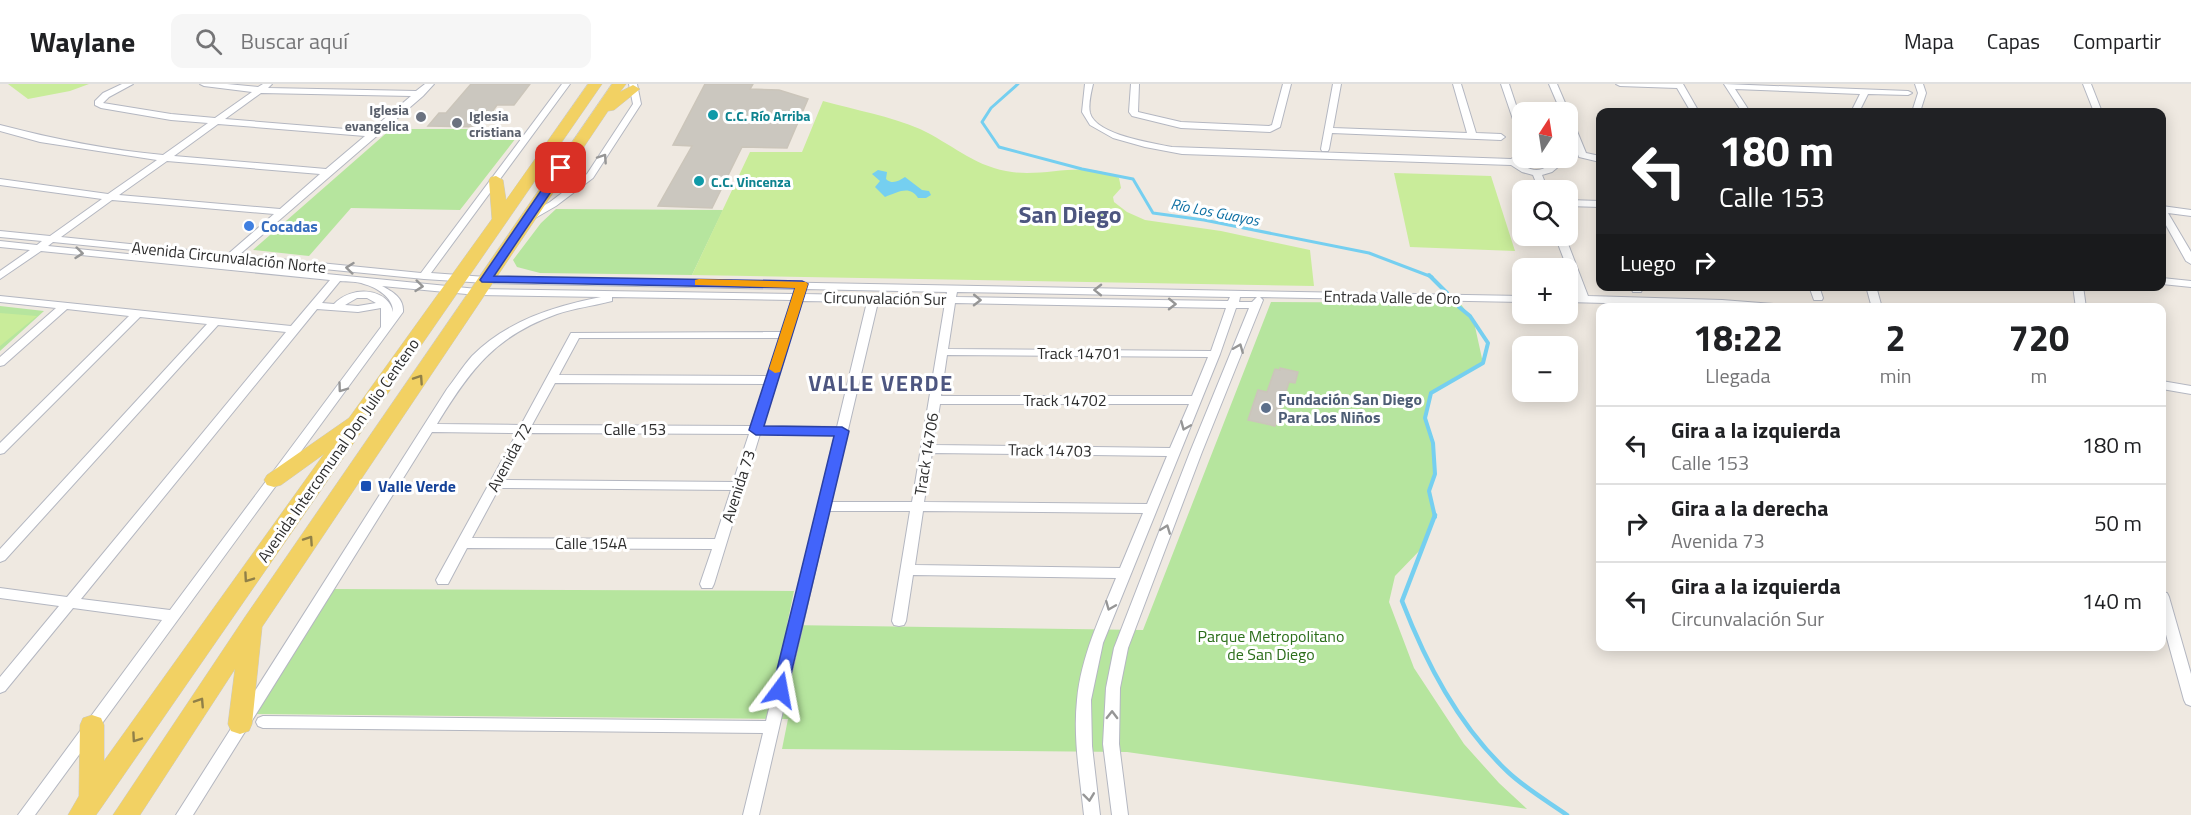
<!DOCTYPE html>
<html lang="es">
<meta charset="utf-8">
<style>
:root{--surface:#fff;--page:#f6f6f6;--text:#202124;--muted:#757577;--line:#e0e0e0}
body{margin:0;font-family:"Titillium Web",sans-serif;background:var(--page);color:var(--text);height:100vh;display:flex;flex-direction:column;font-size:22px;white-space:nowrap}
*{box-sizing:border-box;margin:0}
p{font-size:20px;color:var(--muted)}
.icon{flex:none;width:33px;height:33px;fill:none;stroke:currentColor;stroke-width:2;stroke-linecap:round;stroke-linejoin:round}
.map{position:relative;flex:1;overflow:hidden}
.side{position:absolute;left:1596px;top:219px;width:570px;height:348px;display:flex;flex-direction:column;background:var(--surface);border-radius:12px;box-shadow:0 3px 15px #0003}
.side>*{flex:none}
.guide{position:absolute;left:1596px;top:24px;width:570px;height:183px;border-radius:12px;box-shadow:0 3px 15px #0003;background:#202124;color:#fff;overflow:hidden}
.needle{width:39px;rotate:12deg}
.fabs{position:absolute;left:1512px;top:18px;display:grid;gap:12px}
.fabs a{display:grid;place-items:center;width:66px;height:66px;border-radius:12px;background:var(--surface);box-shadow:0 3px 15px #0003;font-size:30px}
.pin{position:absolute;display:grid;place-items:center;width:51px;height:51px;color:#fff;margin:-26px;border-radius:12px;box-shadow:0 3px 9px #0006}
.me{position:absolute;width:66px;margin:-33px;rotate:13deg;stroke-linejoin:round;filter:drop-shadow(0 0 4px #0008)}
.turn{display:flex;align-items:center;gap:21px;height:126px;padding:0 24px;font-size:27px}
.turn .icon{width:78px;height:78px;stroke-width:2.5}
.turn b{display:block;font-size:42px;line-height:51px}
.then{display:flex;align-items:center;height:57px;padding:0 24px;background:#0003;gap:12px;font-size:22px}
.eta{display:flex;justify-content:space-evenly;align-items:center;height:102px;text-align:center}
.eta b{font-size:36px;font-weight:700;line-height:42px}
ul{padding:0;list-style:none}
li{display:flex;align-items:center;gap:18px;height:78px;padding:0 24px;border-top:2px solid var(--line)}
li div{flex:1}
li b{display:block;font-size:22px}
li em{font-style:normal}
header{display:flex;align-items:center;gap:36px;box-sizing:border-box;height:84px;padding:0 30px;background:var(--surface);border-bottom:2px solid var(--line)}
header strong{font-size:28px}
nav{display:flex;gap:33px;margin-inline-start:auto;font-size:21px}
.search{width:420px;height:54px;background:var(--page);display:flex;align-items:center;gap:15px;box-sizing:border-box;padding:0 21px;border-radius:12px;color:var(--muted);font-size:22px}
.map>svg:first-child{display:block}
.green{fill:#b6e59e}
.pitch{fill:#c9ec9a}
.water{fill:#75cff0}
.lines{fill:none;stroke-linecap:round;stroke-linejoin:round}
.stream-far2{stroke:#75cff0;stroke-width:3}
.stream-far1{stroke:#75cff0;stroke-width:4}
.stream{stroke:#75cff0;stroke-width:4.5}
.building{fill:#cbc7bf;stroke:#cbc5ba;stroke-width:1.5}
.street-casing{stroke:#b4b7c1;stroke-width:2}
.primary-casing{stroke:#c9c9c9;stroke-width:1}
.street{fill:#fff;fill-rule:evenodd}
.primary{fill:#f2d163;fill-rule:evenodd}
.oneway{stroke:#969696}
.oneway2{stroke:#908048}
.route{fill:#4264fb;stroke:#2b41a3;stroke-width:1.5}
.slow{fill:#f59e0b}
.culture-dot{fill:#0f9aa8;stroke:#fff;stroke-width:2}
.worship-dot{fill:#6b7280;stroke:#fff;stroke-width:2}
.shop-dot{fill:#3f7fe0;stroke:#fff;stroke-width:2}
.service-dot{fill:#5c6f8a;stroke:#fff;stroke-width:2}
.transit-dot{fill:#1a4fb4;stroke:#fff;stroke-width:2}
.labels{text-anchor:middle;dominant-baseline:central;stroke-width:6;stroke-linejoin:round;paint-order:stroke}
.far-worship-label{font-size:14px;font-weight:bold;fill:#5b616d;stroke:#fff;text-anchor:end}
.far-culture-label{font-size:14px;font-weight:bold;fill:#0d838f;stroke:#fff;text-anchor:start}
.far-water-label{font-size:15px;font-style:italic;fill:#0d6fa3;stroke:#fff}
.shop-label{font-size:16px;font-weight:bold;fill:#366cbe;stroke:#fff;text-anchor:start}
.street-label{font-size:16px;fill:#2e2e2e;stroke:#fff}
.service-label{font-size:16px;font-weight:bold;fill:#4e5e75;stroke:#fff;text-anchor:start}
.transit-label{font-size:16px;font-weight:bold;fill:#164399;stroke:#fff;text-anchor:start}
.park-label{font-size:16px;fill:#2c6e1b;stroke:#fff}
.district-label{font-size:22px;font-weight:bold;letter-spacing:1.5px;fill:#4d5680;stroke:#fff}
.far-town-label{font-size:24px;font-weight:bold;fill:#4d5680;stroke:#fff}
</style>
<header>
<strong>Waylane</strong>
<div class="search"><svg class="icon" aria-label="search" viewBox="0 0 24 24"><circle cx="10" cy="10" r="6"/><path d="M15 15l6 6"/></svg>Buscar aquí</div>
<nav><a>Mapa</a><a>Capas</a><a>Compartir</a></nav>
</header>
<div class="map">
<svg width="2191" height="731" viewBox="0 0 2191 731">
<rect width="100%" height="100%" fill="#efe9e1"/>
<path class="green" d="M391,45H523L460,126L351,124L309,172L253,166Z
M556,125L723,126L692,191L540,189L517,183L513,176L541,139Z
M1271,218L1460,219L1474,238L1483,279L1431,309L1425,334L1433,359L1435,390L1429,407L1435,433L1423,463L1395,492L1389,518L1414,584L1464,660L1499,699L1527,725L1127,668L782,665L788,635L253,630L330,505L794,507L787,541L1143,546Z
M0,222L44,227L0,267Z"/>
<path class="pitch" d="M8,0H89L70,7L28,15Z
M823,17C855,26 890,32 920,45C950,59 973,81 1006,87C1044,95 1083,75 1119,94L1121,104L1113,113L1114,118L1127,128L1145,136L1221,147L1310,166L1314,202L692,191L750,68H802Z
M1394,89L1491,92L1515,167L1410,163Z
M0,229L37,232L0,262Z"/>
<path class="water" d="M878,86L887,88L886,95C892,101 899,97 905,93L922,106L929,107L931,111L926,114H918C910,101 898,108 885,113L875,103L880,97L872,90Z"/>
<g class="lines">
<path class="stream-far2" d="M1018,0L991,24L982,38L999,63L1082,85L1133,95L1153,129L1204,136L1369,169L1432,193"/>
<path class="stream-far1" d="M1429,191L1447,209
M1435,433L1429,407L1435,390L1433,359L1425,334L1431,309L1483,279L1488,259L1470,232L1459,223"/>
<path class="stream" d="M1435,431L1402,517C1426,579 1458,641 1508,688C1525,704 1547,717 1567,731"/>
</g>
<path class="building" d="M471,0H530L514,21H497L481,43L428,42L439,29H446Z
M705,0H753L750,5L779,6L808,15L787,64L742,63L712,124L658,122L692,62L673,61Z
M1280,284L1298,288L1295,299L1289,298L1275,342L1248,336L1258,306L1267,308L1275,285L1280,286Z"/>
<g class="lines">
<g class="street-casing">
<path id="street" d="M122,0H133L109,13L103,19L171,30L215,34L252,8L204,2L200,0H227L258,3L263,0H272L268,4L416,7L425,0H434L423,12L239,171L421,189L562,0H570L431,189L486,193L1522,212V218L1260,213L1263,216L1202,368L1128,564L1120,604L1119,660L1128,731H1112L1103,660L1106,604L1114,564L1190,368L1249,224H1236L1220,270L1103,559L1091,616L1092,662L1100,731H1084C1080,693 1073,654 1077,616C1081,573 1100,533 1116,494L913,491L906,537L904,541L899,542L894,541L892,537L910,427H829L759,731H743L763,649L263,644L258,642L256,638L258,634L263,632L766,637L835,351L760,350L714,500L712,504H702L700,500L712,465L467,464L448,500H438L436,496L517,349L432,348L193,731H176L447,305C455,295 463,282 472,272C507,237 554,222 601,213L477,211L382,202C393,208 404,214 403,228L35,731H18L162,536L73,524L5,607L0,609V593L59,522L0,514V504L67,513L286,248L218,241L5,476L0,478V465L207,240L140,233L4,369L0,370V359L129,232L67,225L4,281L0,282V273L56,224L0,218V212L291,242L330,196L41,167L0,195V187L30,166L0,163V157L37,161L42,157L0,153V147L50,152L102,115L0,101V95L108,110L157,76L40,58L0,47V41C54,55 108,66 163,71L208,39L171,36L101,24L95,21V17L103,9ZM261,9L411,12L370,47L225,35ZM218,40L365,52L326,85L174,72ZM167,77L320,90L280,125L119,111ZM112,116L274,130L228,170L61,153ZM53,158L424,195L486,199L796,205L794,210L477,205L48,162ZM340,197C347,198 357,197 364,200C376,203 394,214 393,228C388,204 352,201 334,220L322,219ZM804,205L947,208L946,213L804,210ZM957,208L1230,213L1228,217L956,213ZM612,213L792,216L782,248L571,249L521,341L437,340C470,286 495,252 557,230C575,224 593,222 612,217ZM1240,213H1257L1252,218H1239ZM357,214H367L376,219L358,222L345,221ZM802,217L867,218L837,343L763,342ZM878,218L945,219L912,418H831ZM955,219L1226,224L1211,267L948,265ZM381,224V243L170,526L81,515L317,225L358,228ZM579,254H780L767,292L559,291ZM947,271L1208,273L1192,312H941ZM555,299L765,300L751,342L532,341ZM940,320H1189L1170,364L933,361ZM528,349L749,350L733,398L503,396ZM932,369L1167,372L1147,420L924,418ZM499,404L731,406L715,455L472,454ZM923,427L1143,429L1120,484L915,481Z
M629,0H637L641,20L593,94L556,122L530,137H524V133L550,118L587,90L633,20Z
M1085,0H1093C1091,9 1088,20 1090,29C1096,51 1152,59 1172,63L1511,75L1522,68V74H1524L1520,77V80C1530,86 1538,89 1548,82L1541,74H1550L1558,83L1552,88L1542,91L1548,106H1539L1533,91L1522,88L1511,81L1182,70L1145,63L1113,54L1090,41L1082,28Z
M1131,0H1139L1138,28L1181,38L1269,42L1272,41L1283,0H1291L1280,43L1270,48L1181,44L1132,32L1129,28Z
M1333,0H1341L1333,44L1467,49L1453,0H1461L1476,49L1501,50L1505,53L1501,56L1332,49L1329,65L1328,67H1322L1321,65Z
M1501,0H1509L1522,39V52L1518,50Z
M1549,0H1557L1569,28L1568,30L1561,28Z
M1616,0H1683L1699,28H1691L1677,4L1620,2Z
M1724,0L1908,7L1912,9L1908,11L1868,10L1859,28H1851L1860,10L1735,5L1750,28H1742Z
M1915,0H1923L1926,9L1920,28H1912L1918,9Z
M2083,0H2091L2102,28H2094Z
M1568,32L1572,35L1586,69L1600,72V78L1579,73L1568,45Z
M1568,116L1600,117V123L1568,122Z
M2162,122L2191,126V132L2168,129L2191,168V180L2186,177L2162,134Z
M1555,152H1565L1588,212L1722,216L1785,221L1790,224L1568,218V212H1578Z
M2162,194L2191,197V203L2162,200Z
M1630,202H1640L1642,206L1641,208H1633Z
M1809,202H1819L1823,214L1822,216H1814Z
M1866,202H1876L1882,224H1872Z
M2073,202H2083L2086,224H2076Z
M2162,297L2191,302V310L2162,305Z
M2162,508L2167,509L2169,513L2191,590V622L2186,620L2184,616L2162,536Z"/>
</g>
<g class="primary-casing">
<path id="primary" d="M588,0H602L101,724L96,731H68L79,712L80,641L83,634L92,631L101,634L104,641V677L324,370L281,401L274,403L267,401L264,396L267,391L349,334L492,135L489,96L491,93L496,92L503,96L506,116Z
M612,0H626L620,8L633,1L640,5L614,26L608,27L262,543L252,640L249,647L240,650L231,647L228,640L235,585L140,731H113L245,533Z"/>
</g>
<use href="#street" class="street"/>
<use href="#primary" class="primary"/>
</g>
<defs><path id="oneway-chevron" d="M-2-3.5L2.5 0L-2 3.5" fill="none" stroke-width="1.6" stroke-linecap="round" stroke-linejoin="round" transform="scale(1.5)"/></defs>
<g class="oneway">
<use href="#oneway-chevron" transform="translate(603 74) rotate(-56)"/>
<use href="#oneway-chevron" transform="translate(79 169) rotate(6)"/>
<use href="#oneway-chevron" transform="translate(350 184) rotate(-174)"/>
<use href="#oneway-chevron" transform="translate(419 202) rotate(6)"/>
<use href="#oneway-chevron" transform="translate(1098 206) rotate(-179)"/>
<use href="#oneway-chevron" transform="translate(977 216) rotate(1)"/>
<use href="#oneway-chevron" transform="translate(1172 220) rotate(1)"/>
<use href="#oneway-chevron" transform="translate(1239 264) rotate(-68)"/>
<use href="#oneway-chevron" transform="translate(342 304) rotate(126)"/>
<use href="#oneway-chevron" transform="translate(1185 342) rotate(113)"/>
<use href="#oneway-chevron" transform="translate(1166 445) rotate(-69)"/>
<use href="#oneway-chevron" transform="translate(1110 522) rotate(112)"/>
<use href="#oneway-chevron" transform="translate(1112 631) rotate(-89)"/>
<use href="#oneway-chevron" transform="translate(1089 713) rotate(83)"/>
</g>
<g class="oneway2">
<use href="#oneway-chevron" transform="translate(419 295) rotate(-56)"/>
<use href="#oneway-chevron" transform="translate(309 456) rotate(-56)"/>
<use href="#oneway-chevron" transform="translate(248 494) rotate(125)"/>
<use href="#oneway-chevron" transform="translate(200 618) rotate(-57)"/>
<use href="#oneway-chevron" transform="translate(136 654) rotate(125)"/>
</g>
<path class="route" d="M561,81L567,84L494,192L802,197L808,200L764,342L842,343L849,347L786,611L780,613L775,611L772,606L834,352L756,351L749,346L795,204L482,198L480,196L558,82Z"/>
<path class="slow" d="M699,195L806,198L808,200L780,288L775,289L769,285L795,204L695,201V196Z"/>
<g class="culture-dot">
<circle cx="713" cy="31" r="6"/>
<circle cx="699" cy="97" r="6"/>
</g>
<g class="worship-dot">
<circle cx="421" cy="33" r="6"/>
<circle cx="457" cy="39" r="6"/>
</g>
<circle class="shop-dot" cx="249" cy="142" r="6"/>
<circle class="service-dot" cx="1266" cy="324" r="6"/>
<rect class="transit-dot" x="360" y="396" width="12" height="12" rx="3"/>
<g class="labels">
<g class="far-worship-label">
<text x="409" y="25">Iglesia<tspan x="409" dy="16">evangelica</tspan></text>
<text x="469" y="31" text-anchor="start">Iglesia<tspan x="469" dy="16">cristiana</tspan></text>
</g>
<g class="far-culture-label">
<text x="725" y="31">C.C. Río Arriba</text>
<text x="711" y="97">C.C. Vincenza</text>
</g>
<g class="far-water-label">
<text transform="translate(1215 128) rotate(11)">Río Los Guayos</text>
</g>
<g class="shop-label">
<text x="261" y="142">Cocadas</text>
</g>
<g class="street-label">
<text transform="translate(229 173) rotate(6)">Avenida Circunvalación Norte</text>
<text transform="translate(1392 213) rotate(1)">Entrada Valle de Oro</text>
<text transform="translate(885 214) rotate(1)">Circunvalación Sur</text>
<text x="1079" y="269">Track 14701</text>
<text x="1065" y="316">Track 14702</text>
<text x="635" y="345">Calle 153</text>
<text transform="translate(338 366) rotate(-55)">Avenida Intercomunal Don Julio Centeno</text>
<text transform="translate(1050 366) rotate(1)">Track 14703</text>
<text transform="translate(926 370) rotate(-81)">Track 14706</text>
<text transform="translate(509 373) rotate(-62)">Avenida 72</text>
<text transform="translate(738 402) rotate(-72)">Avenida 73</text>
<text x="591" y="459">Calle 154A</text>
</g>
<g class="service-label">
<text x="1278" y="315">Fundación San Diego<tspan x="1278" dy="18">Para Los Niños</tspan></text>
</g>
<g class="transit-label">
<text x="378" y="402">Valle Verde</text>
</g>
<g class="park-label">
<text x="1271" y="552">Parque Metropolitano<tspan x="1271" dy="18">de San Diego</tspan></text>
</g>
<g class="district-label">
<text x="881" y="299">VALLE VERDE</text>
</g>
<g class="far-town-label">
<text x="1070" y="130">San Diego</text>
</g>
</g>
</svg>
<div class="fabs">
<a><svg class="needle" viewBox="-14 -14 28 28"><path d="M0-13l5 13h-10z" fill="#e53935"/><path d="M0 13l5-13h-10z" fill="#757577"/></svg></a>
<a><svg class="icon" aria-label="search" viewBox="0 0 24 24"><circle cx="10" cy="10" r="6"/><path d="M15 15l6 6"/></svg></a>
<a>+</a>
<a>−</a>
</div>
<div class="pin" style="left:561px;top:84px;background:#d93025"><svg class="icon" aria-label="arrive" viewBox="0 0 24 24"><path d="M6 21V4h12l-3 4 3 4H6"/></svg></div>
<svg class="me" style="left:780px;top:606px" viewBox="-20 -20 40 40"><path d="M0-17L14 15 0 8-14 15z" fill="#4264fb" stroke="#fff" stroke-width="4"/></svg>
<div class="guide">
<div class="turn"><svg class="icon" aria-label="left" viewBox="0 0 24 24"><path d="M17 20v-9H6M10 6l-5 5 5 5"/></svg><div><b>180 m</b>Calle 153</div></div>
<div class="then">Luego<svg class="icon" aria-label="right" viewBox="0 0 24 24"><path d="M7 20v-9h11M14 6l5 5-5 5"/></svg></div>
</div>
<section class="side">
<div class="eta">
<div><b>18:22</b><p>Llegada</p></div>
<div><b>2</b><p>min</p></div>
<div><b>720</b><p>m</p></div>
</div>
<ul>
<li><svg class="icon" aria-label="left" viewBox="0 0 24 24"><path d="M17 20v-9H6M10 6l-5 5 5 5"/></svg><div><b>Gira a la izquierda</b><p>Calle 153</p></div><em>180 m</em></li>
<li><svg class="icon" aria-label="right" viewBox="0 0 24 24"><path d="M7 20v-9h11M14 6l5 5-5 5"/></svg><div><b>Gira a la derecha</b><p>Avenida 73</p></div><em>50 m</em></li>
<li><svg class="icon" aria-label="left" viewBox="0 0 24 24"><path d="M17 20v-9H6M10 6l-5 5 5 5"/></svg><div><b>Gira a la izquierda</b><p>Circunvalación Sur</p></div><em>140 m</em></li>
</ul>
</section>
</div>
